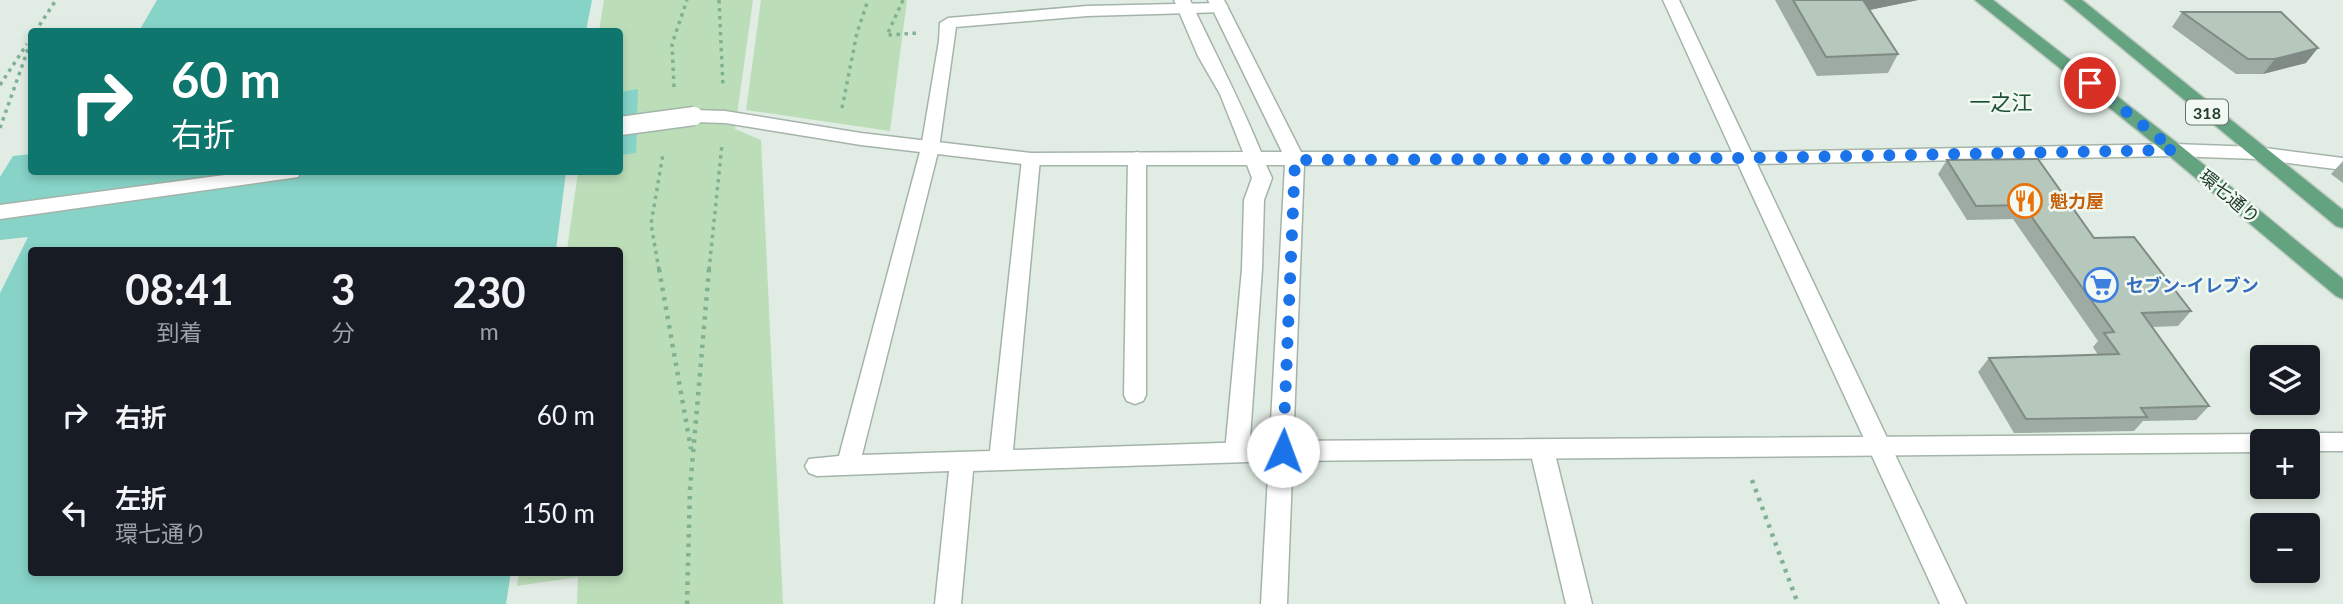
<!DOCTYPE html>
<html lang="ja">
<meta charset="utf-8">
<style>
:root{--surface:#171b24;--page:#20242c;--text:#f1f3f6;--muted:#9ea1a6}
body{margin:0;font-family:Lato,"Noto Sans JP",sans-serif;background:var(--page);color:var(--text);height:100vh;display:flex;flex-direction:column;font-size:26px;white-space:nowrap}
*{box-sizing:border-box;margin:0}
p{font-size:23px;color:var(--muted)}
.icon{flex:none;width:38px;height:38px;fill:none;stroke:currentColor;stroke-width:2;stroke-linecap:round;stroke-linejoin:round}
.map{position:relative;flex:1;overflow:hidden}
.details{position:absolute;left:28px;top:247px;width:595px;height:329px;display:flex;flex-direction:column;background:var(--surface);border-radius:7px;box-shadow:0 4px 10px #0003}
.details>*{flex:none}
.hud{position:absolute;left:28px;top:28px;width:595px;height:147px;border-radius:7px;box-shadow:0 4px 10px #0003;background:#0f766e;color:#fff;overflow:hidden}
.fabs{position:absolute;left:2250px;top:345px;display:grid;gap:14px}
.fabs a{display:grid;place-items:center;width:70px;height:70px;border-radius:7px;background:var(--surface);box-shadow:0 4px 10px #0003;font-size:35px}
.pin{position:absolute;display:grid;place-items:center;width:60px;height:60px;color:#fff;margin:-30px;border:4px solid #fff;border-radius:50%;box-shadow:0 2px 7px #0007}
.me{position:absolute;width:77px;margin:-38px;rotate:2deg;stroke-linejoin:round;filter:drop-shadow(0 0 5px #0008)}
.turn{display:flex;align-items:center;gap:24px;height:147px;padding:0 28px;font-size:32px}
.turn .icon{width:91px;height:91px;stroke-width:2.5}
.turn b{display:block;font-size:49px;line-height:60px}
.eta{display:flex;justify-content:space-evenly;align-items:center;height:119px;text-align:center}
.eta b{font-size:42px;font-weight:700;line-height:49px}
ul{padding:0;list-style:none}
li{display:flex;align-items:center;gap:21px;height:98px;padding:0 28px}
li div{flex:1}
li b{display:block;font-size:26px}
li em{font-style:normal}
.map>svg:first-child{display:block}
.green{fill:#bbdeb9}
.water{fill:#87d3c7}
.lines{fill:none;stroke-linecap:round;stroke-linejoin:round}
.lane-casing{stroke:#a4b4a9;stroke-width:3}
.street-casing{stroke:#a4b4a9;stroke-width:3}
.primary-casing{stroke:#c1c9c4;stroke-width:3}
.path-far1{stroke:#80b192;stroke-width:3.5;stroke-dasharray:3.5 4.5;stroke-linecap:butt}
.path{stroke:#80b192;stroke-width:4.5;stroke-dasharray:3.5 6;stroke-linecap:butt}
.lane{fill:#fff;fill-rule:evenodd}
.street{fill:#fff;fill-rule:evenodd}
.primary{fill:#64a37f;fill-rule:evenodd}
.street-bridge-casing{stroke:#a4b4a9;stroke-width:21;stroke-linecap:butt}
.street-bridge{stroke:#fff;stroke-width:18}
.wall{fill:#9daba2}
.shaded-wall{fill:#7f8b84}
.building{fill:#b6c7bc;stroke:#7f8b84;stroke-width:2}
.route{stroke:#1a73e8;stroke-width:12;stroke-dasharray:0 21.6}
.labels{text-anchor:middle;dominant-baseline:central;stroke-width:5;stroke-linejoin:round;paint-order:stroke}
.shield{fill:#f2f9f3;stroke:#607668;stroke-width:2}
.shield-label{font-size:16px;font-weight:bold;fill:#213e2d}
.street-label{font-size:18px;fill:#213e2d;stroke:#f2f9f3}
.food-label{font-size:18px;font-weight:bold;fill:#c56008;stroke:#f2f9f3;text-anchor:start}
.shop-label{font-size:18px;font-weight:bold;fill:#366cbe;stroke:#f2f9f3;text-anchor:start}
.quarter-label{font-size:21px;fill:#1c5033;stroke:#f2f9f3}
</style>
<div class="map">
<svg width="2343" height="604" viewBox="0 0 2343 604">
<rect width="100%" height="100%" fill="#e1ece4"/>
<path class="green" d="M604,0H753L735,129L761,140L783,604H577L578,577L517,586L519,572H620V250H567L578,172H620V32L599,31Z
M761,0H907L890,131L746,110Z"/>
<path class="water" d="M157,0H592L586,31H139Z
M638,89L636,153L620,155V92Z
M31,154L32,172H566L556,250H32V572H511L506,604H0V293L28,237L0,240V177L13,156Z"/>
<g class="lines">
<g class="lane-casing">
<path id="lane" d="M1220,3L1226,4L1228,8L1226,12L1087,16L956,27L939,148L862,455L990,451L1022,159L1024,155H1038L1040,159L1013,450L1283,441L2263,434L2271,436L2274,441H2263V452L1283,461L973,471L961,604H935L949,471L817,476L809,473L805,466L809,459L839,456L921,148L939,41L940,23L948,18L1087,6Z
M1137,152L1144,154L1146,158V395L1143,401L1135,404L1127,401L1124,395L1128,158L1130,154Z
M2308,433H2343V451H2308V441H2297L2300,435Z"/>
</g>
<g class="street-casing">
<path id="street" d="M1174,0H1190C1214,51 1240,100 1261,152H1282L1208,0H1224L1301,152H1732L1663,0H1679L1751,152L2174,144L2257,147L2343,158V170L2257,159L2174,156L1757,164L1966,604H1940L1738,164L1304,165L1287,604H1261L1285,165H1266L1272,178L1264,200L1262,269L1249,452L1245,459L1237,462L1229,459L1225,452L1242,269L1244,200L1252,178L1247,165H1031L861,145L725,123L694,122L685,116L694,110L725,111L861,133L1031,153L1243,152L1220,94L1198,56Z
M247,172H301L298,177L291,178L0,219V205Z
M1542,440L1550,443L1554,450L1592,604H1566L1530,450L1534,443Z"/>
</g>
<g class="primary-casing">
<path id="primary" d="M1975,0H1993L2181,146L2343,279V299L2336,296L2167,154Z
M2064,0H2082L2343,210V228L2336,226Z"/>
</g>
<path class="path-far1" d="M719,0L723,87
M903,0L887,35L918,33
M35,32L56,0
M0,85L27,44
M674,87L672,44L687,0
M842,108L857,33L868,0
M0,128L32,38
M659,270L651,224L663,154
M709,270L722,144"/>
<path class="path" d="M659,269L691,449
M1752,480L1798,604
M687,604L690,489L709,269"/>
<use href="#lane" class="lane"/>
<use href="#street" class="street"/>
<use href="#primary" class="primary"/>
<g class="street-bridge-casing">
<path id="street-bridge" d="M620,126L694,116"/>
</g>
<use href="#street-bridge" class="street-bridge"/>
</g>
<path class="wall" d="M1775,0H1918L1869,10L1898,54L1888,73L1817,76Z
M2182,12L2306,63L2263,74H2236L2172,27Z
M1947,160L2094,238L2191,311L2178,326L2152,327L2209,406L2196,420L2143,421L2134,431L2014,433L1978,372L1989,358L2098,355L2093,347L2098,341L2013,219L1967,220L1938,174Z
M2343,161V183L2331,174Z"/>
<path class="shaded-wall" d="M1857,0H1918L1850,14Z
M2318,48L2306,63L2263,74L2275,59Z"/>
<path class="building" d="M1793,0H1863L1898,54L1826,57Z
M2182,12H2281L2318,48L2275,59H2248Z
M2038,159L2094,238L2134,237L2191,311L2142,313L2209,406L2141,408L2147,417L2026,419L1989,358L2119,354L2104,333L2114,332L2023,205L1976,206L1947,160Z"/>
<g class="lines">
<path class="route" d="M1283,451L1295,160L1745,158L2174,150L2090,83"/>
</g>
<defs>
<g id="restaurant-ring" transform="scale(1.75)"><circle r="9.5" fill="#f2f9f3" stroke="#e8710a" stroke-width="1.5"/><path d="M-5-6h1v4h1v-4h1v4h1v-4h1v5L-1.5 .5V6h-2V.5L-5-1ZM5-6V6H3V1.5H1.5Q1.5-4 5-6Z" fill="#e8710a"/></g>
<g id="supermarket-ring" transform="scale(1.75)"><circle r="9.5" fill="#f2f9f3" stroke="#3f7fe0" stroke-width="1.5"/><path d="M-6-5.5h2.5l.6 2H6L4.5 2H-2.5L-4.4-4H-6ZM-1.5 3.2a1.3 1.3 0 1 0 .1 0ZM3 3.2a1.3 1.3 0 1 0 .1 0Z" fill="#3f7fe0"/></g>
</defs>
<g fill-rule="evenodd">
<use href="#restaurant-ring" x="2025" y="201"/>
<use href="#supermarket-ring" x="2101" y="285"/>
</g>
<g class="labels">
<rect class="shield" x="2186" y="99.5" width="42" height="25" rx="5"/>
<g class="shield-label">
<text x="2207" y="112">318</text>
</g>
<g class="street-label">
<text transform="translate(2230 196) rotate(40)">環七通り</text>
</g>
<g class="food-label">
<text x="2050" y="201">魁力屋</text>
</g>
<g class="shop-label">
<text x="2126" y="285">セブン-イレブン</text>
</g>
<g class="quarter-label">
<text x="2001" y="101">一之江</text>
</g>
</g>
</svg>
<div class="fabs">
<a><svg class="icon" aria-label="layers" viewBox="0 0 24 24"><path d="M12 4l9 5-9 5-9-5zM3 14l9 5 9-5"/></svg></a>
<a>+</a>
<a>−</a>
</div>
<div class="pin" style="left:2090px;top:83px;background:#d93025"><svg class="icon" aria-label="arrive" viewBox="0 0 24 24"><path d="M6 21V4h12l-3 4 3 4H6"/></svg></div>
<svg class="me" style="left:1283px;top:451px" viewBox="-20 -20 40 40"><circle r="19" fill="#fff"/><path d="M0-13L10 11 0 6-10 11z" fill="#1a73e8"/></svg>
<div class="hud">
<div class="turn"><svg class="icon" aria-label="right" viewBox="0 0 24 24"><path d="M7 20v-9h11M14 6l5 5-5 5"/></svg><div><b>60 m</b>右折</div></div>
</div>
<section class="details">
<div class="eta">
<div><b>08:41</b><p>到着</p></div>
<div><b>3</b><p>分</p></div>
<div><b>230</b><p>m</p></div>
</div>
<ul>
<li><svg class="icon" aria-label="right" viewBox="0 0 24 24"><path d="M7 20v-9h11M14 6l5 5-5 5"/></svg><div><b>右折</b></div><em>60 m</em></li>
<li><svg class="icon" aria-label="left" viewBox="0 0 24 24"><path d="M17 20v-9H6M10 6l-5 5 5 5"/></svg><div><b>左折</b><p>環七通り</p></div><em>150 m</em></li>
</ul>
</section>
</div>
